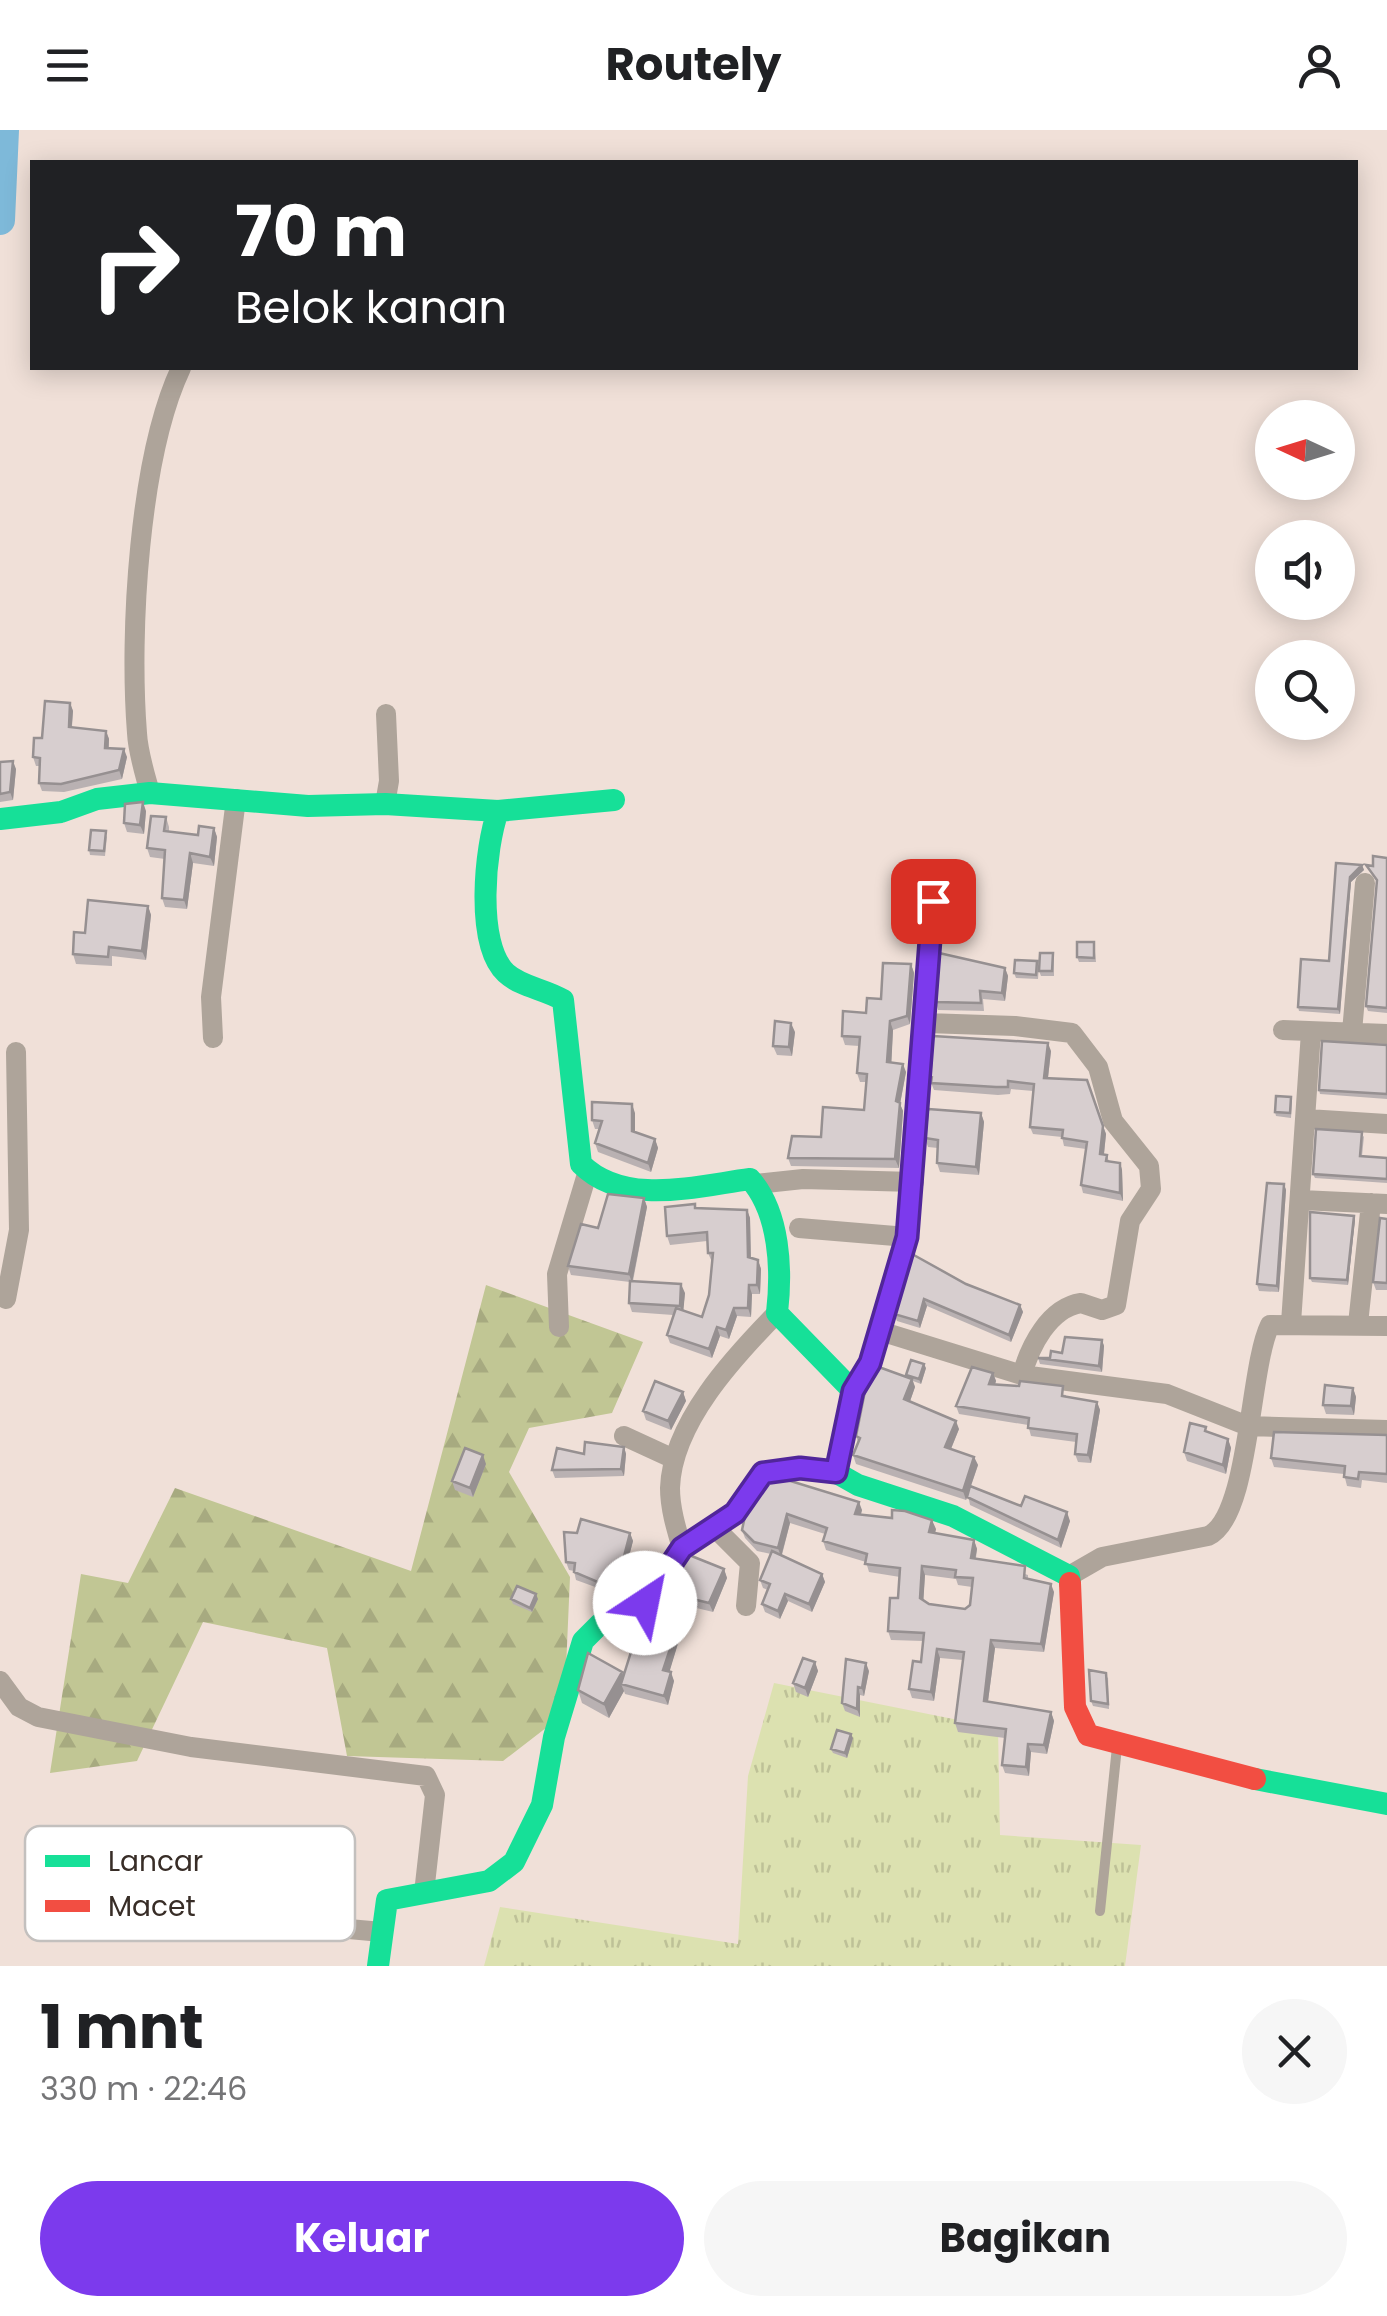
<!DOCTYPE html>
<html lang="id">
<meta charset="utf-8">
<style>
:root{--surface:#fff;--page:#f6f6f6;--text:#202124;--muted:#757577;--accent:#7c3aed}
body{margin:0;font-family:Poppins,sans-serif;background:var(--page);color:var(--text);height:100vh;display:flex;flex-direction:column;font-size:38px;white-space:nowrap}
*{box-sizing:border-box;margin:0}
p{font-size:32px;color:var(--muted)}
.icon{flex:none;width:55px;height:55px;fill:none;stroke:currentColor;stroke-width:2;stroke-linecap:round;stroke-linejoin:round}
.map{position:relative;height:1836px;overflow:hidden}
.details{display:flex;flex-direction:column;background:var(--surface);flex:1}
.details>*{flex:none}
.top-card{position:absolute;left:30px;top:30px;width:1328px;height:210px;border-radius:0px;box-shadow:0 5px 25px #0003;background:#202124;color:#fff;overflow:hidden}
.needle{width:65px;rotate:274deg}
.buttons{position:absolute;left:1255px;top:270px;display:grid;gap:20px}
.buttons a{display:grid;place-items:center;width:100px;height:100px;border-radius:50%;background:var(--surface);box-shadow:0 5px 25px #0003;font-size:50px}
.pin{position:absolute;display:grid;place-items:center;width:85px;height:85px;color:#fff;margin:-42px;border-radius:20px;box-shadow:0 5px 15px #0006}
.me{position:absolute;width:110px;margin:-55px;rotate:34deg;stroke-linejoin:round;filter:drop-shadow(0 0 8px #0008)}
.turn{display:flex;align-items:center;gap:35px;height:210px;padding:0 40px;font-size:45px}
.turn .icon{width:130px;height:130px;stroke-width:2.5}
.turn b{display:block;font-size:70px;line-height:85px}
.round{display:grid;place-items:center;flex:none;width:105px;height:105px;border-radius:52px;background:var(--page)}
.overview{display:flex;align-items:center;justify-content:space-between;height:170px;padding:0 40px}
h1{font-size:60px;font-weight:700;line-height:75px}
.action{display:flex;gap:20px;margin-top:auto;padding:20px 40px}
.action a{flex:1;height:115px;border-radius:60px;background:var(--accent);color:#fff;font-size:40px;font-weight:700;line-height:115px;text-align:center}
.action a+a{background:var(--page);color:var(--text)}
header{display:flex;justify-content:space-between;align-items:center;height:130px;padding:0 40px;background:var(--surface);font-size:45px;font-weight:700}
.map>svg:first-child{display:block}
.grass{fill:url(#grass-tufts)}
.forest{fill:url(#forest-firs)}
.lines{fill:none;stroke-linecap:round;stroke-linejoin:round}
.river{stroke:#7eb9d9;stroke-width:30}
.lane{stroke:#aea49a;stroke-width:10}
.street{stroke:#aea49a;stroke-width:20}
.fast{stroke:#16e098;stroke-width:22}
.jam{stroke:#f24e42;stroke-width:22}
.wall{fill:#b9b1b2;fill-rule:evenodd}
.shaded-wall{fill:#969091}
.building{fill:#d7cecf;stroke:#969091;stroke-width:2.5;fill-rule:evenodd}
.route-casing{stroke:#51269a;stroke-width:25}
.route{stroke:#7c3aed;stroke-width:18}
.key{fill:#fff;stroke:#c3c0be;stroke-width:2.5}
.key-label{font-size:28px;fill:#382d27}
</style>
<header><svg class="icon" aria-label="menu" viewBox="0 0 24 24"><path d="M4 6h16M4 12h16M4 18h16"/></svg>Routely<svg class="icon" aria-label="person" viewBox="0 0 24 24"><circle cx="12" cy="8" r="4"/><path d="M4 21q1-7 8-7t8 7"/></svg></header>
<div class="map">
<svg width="1387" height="1836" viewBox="0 0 1387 1836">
<defs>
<pattern id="grass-tufts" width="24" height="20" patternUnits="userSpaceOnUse" patternTransform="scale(2.5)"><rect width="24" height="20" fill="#dce1b0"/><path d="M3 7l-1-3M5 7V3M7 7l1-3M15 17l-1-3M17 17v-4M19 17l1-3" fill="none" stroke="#bec197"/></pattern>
<pattern id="forest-firs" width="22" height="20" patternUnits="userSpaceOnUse" patternTransform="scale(2.5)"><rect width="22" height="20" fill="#c1c694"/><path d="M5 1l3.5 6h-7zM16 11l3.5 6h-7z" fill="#a7aa80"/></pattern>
</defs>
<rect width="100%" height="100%" fill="#f0e0d8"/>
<path class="grass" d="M774,1553L998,1598L1000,1705L1141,1715L1125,1836H484L500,1777L738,1814L748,1646Z"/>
<path class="forest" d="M486,1155L643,1212L612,1283L529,1298L509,1342L570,1447L564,1584L503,1631L347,1626L327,1518L203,1492L137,1631L50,1643L81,1444L128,1453L175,1358L411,1441Z"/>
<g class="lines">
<path class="river" d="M0,90L4,0"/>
<path class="lane" d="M1100,1781L1117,1617"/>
<path class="street" d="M150,663C145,644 138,623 137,603C129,503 139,327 181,238
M385,674L389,651L386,584
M926,893L1015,896L1072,903L1098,937L1113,991L1149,1036L1151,1059L1130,1091L1116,1175L1102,1180L1081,1173C1049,1178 1030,1216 1022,1245
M1283,900L1387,904
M1352,902L1365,753
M213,908L211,867L236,669
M1307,989L1387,994
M756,1054L803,1049L914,1052
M1301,1070L1387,1074
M799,1098L907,1107
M6,1169L19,1100L16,922
M1291,1193L1311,902
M1358,1194L1371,1073
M559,1197L557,1144L587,1044
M880,1201L1022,1245L1167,1264L1248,1296L1387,1300
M853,1261L870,1233L907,1107L933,771
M624,1306L674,1329
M716,1399L750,1433L746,1476
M682,1418C676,1398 670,1378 670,1358C672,1293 734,1227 777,1183
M1069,1446L1102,1427L1208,1406C1250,1388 1249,1237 1270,1195L1387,1196
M0,1551L19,1577L38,1587L191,1617L426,1646L435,1665L424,1763
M249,1790L382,1802"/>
<path class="fast" d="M498,681C485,717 475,814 506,843C521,857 545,859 563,870L581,1034C624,1077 696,1056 750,1049C780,1083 782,1140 777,1183L853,1261L835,1342L858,1355L953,1386L1069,1446L1070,1453
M0,689L61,682L97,669L150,663L308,676L385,674L498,681L614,670
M1255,1649L1387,1674
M378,1836L387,1770L489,1751L514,1732L542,1675L554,1607L583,1511L600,1494L645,1473L682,1418L735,1383L763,1343L800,1338L835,1342"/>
<path class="jam" d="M1070,1453L1075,1577L1088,1605L1255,1649"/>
</g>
<path class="wall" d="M70,573L73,581L72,597L106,601L109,609V618L127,627L122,649L64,662L42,661L39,653L40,636H36L33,627L42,608Z
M0,632L16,639L13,670L0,672Z
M146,681L144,704L127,702L124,693Z
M166,687L169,697V701L198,705L214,698L217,707L214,736L193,733L187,779L165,777L162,768L165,729L150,727L147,718Z
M107,706L105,726L90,725L89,720Z
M1387,728V883L1368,881L1366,876L1377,752L1366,735L1373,736Z
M1336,733L1362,735L1364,740L1351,752L1340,884L1299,881L1298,877L1329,831Z
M148,776L151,785L146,830L112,826V836L76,834L73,824L85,803Z
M1094,812L1096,832H1079L1077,827Z
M1053,823L1054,828V846H1041L1039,841Z
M1037,831L1039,836L1038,849L1016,848L1014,843Z
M911,834L914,843L910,894L893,900L891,933L906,942L900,974L903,981L899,1038L791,1036L788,1028L864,980L866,952H860L857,943L859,916L845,915L842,906L881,869Z
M1005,838L1008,846L1005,871L983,869L984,881L938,880L936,872Z
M795,902L792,926L777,925L773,916Z
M1387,915V969L1320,964L1319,960Z
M1051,921L1048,948L1087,950L1106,1004L1104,1025H1107L1109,1032L1120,1033L1122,1040L1123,1071L1083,1063L1081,1055L1086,1019L1064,1016L1062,1007L1033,1004L1030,997L1033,961L1011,959L1010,964L998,965L934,960L930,950Z
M1291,967L1292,972L1291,988L1276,986L1275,982Z
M635,983V1002L655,1009L658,1018L651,1042L598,1022L595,1013L600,999H595L592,990Z
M981,983L984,992L979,1045L940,1042L937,1033L938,1018L928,1017L925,1008Z
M1364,1006L1362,1026L1387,1028V1053L1315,1048L1313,1044Z
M1284,1054L1286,1060L1279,1162L1259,1161L1257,1154Z
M644,1068L647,1077L633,1151L685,1163L683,1180L702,1187L709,1165L712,1132L708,1123L707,1111L670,1115L667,1106L695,1074L696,1078L747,1080L750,1088L751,1128L758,1130L761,1139L760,1164H752L751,1187L737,1186L729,1209L720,1206L712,1228L670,1213L667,1205L673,1185L632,1182L629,1173L630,1152L571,1145L568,1136L598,1098Z
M1354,1086L1355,1090L1348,1155L1312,1152L1310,1148Z
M1387,1089V1160H1376L1373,1152Z
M912,1124L966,1154L1020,1175L1023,1182L1011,1212L927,1176L920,1198L897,1191L894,1184Z
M1102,1210L1104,1216L1102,1242L1040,1234L1038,1228H1050Z
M926,1238L921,1254L913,1251L915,1257L910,1271L959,1299L951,1319L974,1327L978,1335L971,1356L1021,1376L1070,1391L1061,1418L970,1375L968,1365L966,1370L856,1334L853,1325L858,1312L856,1306L907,1247Z
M993,1243L996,1251L995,1255L1066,1265V1267L1097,1272L1100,1280L1091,1333L1078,1332L1075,1324L1076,1312L1031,1306L1028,1295L959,1284L956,1276Z
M1353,1258L1356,1267L1354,1285L1326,1284L1323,1275Z
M683,1262L686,1271L671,1300L646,1290L643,1281Z
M1208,1302L1228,1309L1231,1318L1226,1344L1187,1331L1184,1322Z
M1387,1305V1353L1362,1350L1361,1358L1347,1356L1344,1344L1274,1337L1271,1328Z
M624,1317L626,1324L624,1346L555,1348L552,1340L584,1324Z
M486,1334L473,1367L455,1360L452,1351Z
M770,1351L862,1380L861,1385L936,1399L935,1403L974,1410L977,1419L976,1428L1028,1445V1449L1054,1462L1044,1522L995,1518L988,1571L1051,1582L1054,1591L1047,1624L1031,1622L1029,1646L1005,1643L1002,1635L1005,1608L958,1602L955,1593L963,1530L940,1528L934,1571L912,1568L909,1559L921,1532L923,1511L891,1510L888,1501L898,1468L900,1447L869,1442L866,1432L826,1420L823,1411L825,1404L790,1393L782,1425L822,1444L825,1452L812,1482L788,1471L780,1489L765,1482L762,1474L768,1460L763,1458L760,1450L771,1424L757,1421L745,1408L742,1400ZM925,1445L956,1449L958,1455L972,1457L970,1475L965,1479L929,1474L923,1471Z
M577,1403H630L633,1411L625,1440L635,1444L638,1452L633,1459L600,1475L597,1467L598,1458L576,1450L574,1441L569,1440L566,1432Z
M724,1439L727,1448L713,1482L668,1471L664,1462Z
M511,1469H538L532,1482L513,1474Z
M676,1501L679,1510L669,1542L674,1551L668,1575L625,1564L624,1561L609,1588L582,1573L578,1560L622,1542L624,1547Z
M815,1532L818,1541L808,1567L796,1562L793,1553Z
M869,1541L864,1566L860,1565V1587L845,1581L842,1573Z
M1108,1547L1109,1579L1093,1576L1091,1571Z
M853,1608L847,1628L833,1623L831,1619Z"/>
<path class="shaded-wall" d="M70,573L73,581L71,605L69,597Z
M106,601L109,609L108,626L105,618Z
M124,619L127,627L122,649L119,640Z
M13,631L16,639L13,670L10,662Z
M143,672L146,681L144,704L140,695Z
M214,698L217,707L214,736L210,727Z
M190,723L193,733L187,779L184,770Z
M1362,735L1364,740L1351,752L1340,884L1338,879L1350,747Z
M148,776L151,785L146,830L142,821Z
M911,834L914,843L910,894L907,886Z
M1005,838L1008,846L1005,871L1002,863Z
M890,891L893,900L891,941L887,932Z
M791,893L795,902L792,926L789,917Z
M1048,913L1051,921L1047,956L1044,948Z
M903,934L906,942L900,974L903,981L899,1038L895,1029L896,971Z
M632,974L635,983V1010L632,1001Z
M981,983L984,992L979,1045L976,1037Z
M1103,996L1106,1004L1103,1032L1100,1024Z
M655,1009L658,1018L651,1042L648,1033Z
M1120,1033L1122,1040L1123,1071L1120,1063Z
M1284,1054L1286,1060L1279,1162L1277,1156Z
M644,1068L647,1077L632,1153L629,1144Z
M747,1080L750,1088L751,1135L748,1127Z
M1354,1086L1355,1090L1348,1155L1347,1150Z
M758,1130L761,1139L760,1164L757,1155Z
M681,1154L685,1163L683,1185L680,1176Z
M749,1155L752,1164L751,1187L748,1178Z
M924,1169L927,1176L920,1198L918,1191Z
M1020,1175L1023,1182L1011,1212L1009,1205Z
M734,1178L737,1186L729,1209L726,1200Z
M717,1197L720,1206L712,1228L709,1219Z
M1102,1210L1104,1216L1102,1242L1099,1236Z
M924,1234L926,1238L921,1254L919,1249Z
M993,1243L996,1251L992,1262L989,1254Z
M912,1249L915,1257L908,1277L904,1269Z
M1353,1258L1356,1267L1354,1285L1351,1276Z
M683,1262L686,1271L671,1300L668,1291Z
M1097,1272L1100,1280L1091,1333L1088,1325Z
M956,1291L959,1299L948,1326L945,1317Z
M1228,1309L1231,1318L1226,1344L1223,1335Z
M624,1317L626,1324L624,1346L621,1339Z
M483,1325L486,1334L473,1367L470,1358Z
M974,1327L978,1335L966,1370L963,1361Z
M859,1372L862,1380L858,1393L855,1384Z
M1067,1382L1070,1391L1061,1418L1058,1410Z
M787,1384L790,1393L781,1427L778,1418Z
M932,1390L936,1399L933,1411L929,1402Z
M630,1403L633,1411L624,1446L621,1438Z
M974,1410L977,1419L974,1436L971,1428Z
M922,1436L925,1445L923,1477L920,1468Z
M724,1439L727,1448L713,1482L709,1473Z
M635,1444L638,1452L633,1459L630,1451Z
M822,1444L825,1452L812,1482L809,1474Z
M1051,1454L1054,1462L1044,1522L1041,1514Z
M536,1464L538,1469L532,1482L530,1478Z
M785,1464L788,1471L780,1489L778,1481Z
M676,1501L679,1510L667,1550L663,1540Z
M991,1510L995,1518L987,1579L984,1571Z
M937,1519L940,1528L934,1571L931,1562Z
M815,1532L818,1541L808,1567L805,1558Z
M866,1533L869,1541L864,1566L862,1558Z
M622,1542L627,1556L621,1554L624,1561L609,1588L604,1574Z
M671,1542L674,1551L668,1575L664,1566Z
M858,1557L860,1565V1587L857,1579Z
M1051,1582L1054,1591L1047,1624L1044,1615Z
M851,1604L853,1608L847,1628L845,1623Z
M1028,1614L1031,1622L1029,1646L1026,1637Z"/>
<path class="building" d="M45,571L70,573L69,597L106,601L105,618L124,619L119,640L61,654L39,653L40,628L33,627L34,608H42Z
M13,631L10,662L0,664V632Z
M143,672L140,695L124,693L125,674Z
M151,686L166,687L164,701L198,705L199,696L214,698L210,727L190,723L184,770L162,768L165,720L147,718Z
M91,700L106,701L104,721L89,720Z
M1373,726L1387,728V878L1366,876L1377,750L1366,735L1373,736Z
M1336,733L1362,735L1350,747L1338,879L1298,877L1301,829L1329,831Z
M88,770L148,776L142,821L109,817L108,827L73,824L74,802L85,803Z
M1077,812H1094V828L1077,827Z
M939,823L1005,838L1002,863L980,861L981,873L936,872Z
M1040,823H1053L1052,841H1039Z
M1015,830L1037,831L1036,845L1014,843Z
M883,833L911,834L907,886L890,891L887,932L903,934L896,971L900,973L895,1029L788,1028L792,1006L821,1007L823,977L864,980L867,944L857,943L860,907L842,906L843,881L866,883L867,868L881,869Z
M775,891L791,893L789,917L773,916Z
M933,906L1048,913L1044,948L1087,950L1103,996L1100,1024L1107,1025L1106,1031L1120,1033V1063L1081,1055L1087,1012L1062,1008L1063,1000L1030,997L1034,954L1008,951V957H996L931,953L932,946L930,950Z
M1322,911L1387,915V964L1319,960Z
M1276,966L1291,967L1290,983L1275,982Z
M592,972L632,974V1001L655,1009L648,1033L595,1013L602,991L592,990Z
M928,979L981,983L976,1037L937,1033L938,1010L925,1008Z
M1316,999L1362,1002L1360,1026L1387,1028V1049L1313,1044Z
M1267,1053L1284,1054L1277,1156L1257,1154Z
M608,1064L644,1068L629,1144L568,1136L581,1094L598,1098Z
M695,1074V1078L747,1080L748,1127L758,1130L757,1155H749L748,1178H734L726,1200L717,1197L709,1219L667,1205L676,1178L702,1187L709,1165L713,1123H708L707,1102L667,1106L665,1077Z
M1310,1082L1354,1086L1347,1150L1310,1148Z
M1380,1088L1387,1089V1153L1373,1152Z
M912,1124L966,1154L1020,1175L1009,1205L924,1169L918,1191L894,1184Z
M630,1151L681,1154L680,1176L629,1173Z
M1065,1207L1102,1210L1099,1236L1038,1228H1050L1051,1221L1062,1223Z
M911,1230L924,1234L919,1249L906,1245Z
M876,1236L912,1249L904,1269L956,1291L945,1317L974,1327L963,1361L853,1325L860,1308L856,1306L867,1251Z
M972,1237L993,1243L989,1254L1019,1256L1020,1251L1063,1256L1062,1266L1097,1272L1088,1325L1075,1324L1077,1304L1028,1298L1029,1288L956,1276Z
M655,1251L683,1262L668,1291L643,1281Z
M1325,1255L1353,1258L1351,1276L1323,1275Z
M1190,1293L1206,1297L1205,1301L1228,1309L1223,1335L1184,1322Z
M1274,1302L1387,1305V1344L1359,1342L1358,1349L1344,1347L1345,1336L1271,1328Z
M585,1312L624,1317L621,1339L552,1340L557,1318L584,1324Z
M465,1318L483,1325L470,1358L452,1351Z
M784,1349L859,1372L855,1384L892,1388V1380L905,1381L932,1390L929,1402L974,1410L971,1428L1025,1436L1024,1448L1051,1454L1041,1514L991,1510L984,1571L1051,1582L1044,1615L1028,1614L1026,1637L1002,1635L1006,1599L955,1593L964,1522L937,1519L931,1562L909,1559L913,1531L921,1532L924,1503L888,1501L890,1468H898L900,1438L865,1434L867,1424L823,1411L827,1398L787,1384L778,1418L754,1412L742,1400L745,1386L770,1351ZM922,1436L956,1440L955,1447L973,1448L970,1475L965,1479L929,1474L920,1468Z
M970,1356L1021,1376L1025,1366L1067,1382L1058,1410L967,1367Z
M581,1389L630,1403L621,1438L635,1444L630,1451L597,1467L598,1452L574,1442L575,1433L566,1432L564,1402L577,1403Z
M772,1421L822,1444L809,1474L785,1464L778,1481L762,1474L770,1454L760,1450Z
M689,1425L724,1439L709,1473L664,1462Z
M517,1456L536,1464L530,1478L511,1469Z
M641,1490L676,1501L663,1540L671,1542L664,1566L621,1554Z
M588,1523L622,1542L604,1574L578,1560Z
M803,1528L815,1532L805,1558L793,1553Z
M846,1529L866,1533L862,1558L858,1557L857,1579L842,1573Z
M1089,1540L1106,1543L1108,1574L1091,1571Z
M837,1600L851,1604L845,1623L831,1619Z"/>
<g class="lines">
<g class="route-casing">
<path id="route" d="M645,1473L682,1418L735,1383L763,1343L800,1338L836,1342L853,1261L870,1233L907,1107L933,771"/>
</g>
<use href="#route" class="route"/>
</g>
<rect x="25" y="1696" width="330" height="115" rx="15" class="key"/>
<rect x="45" y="1725" width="45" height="12" fill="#16e098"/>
<rect x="45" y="1770" width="45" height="12" fill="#f24e42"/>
<g class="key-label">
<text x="108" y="1741">Lancar</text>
<text x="108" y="1786">Macet</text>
</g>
</svg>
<div class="buttons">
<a><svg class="needle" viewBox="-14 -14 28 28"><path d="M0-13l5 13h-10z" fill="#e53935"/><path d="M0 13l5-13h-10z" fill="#757577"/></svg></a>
<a><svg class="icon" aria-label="sound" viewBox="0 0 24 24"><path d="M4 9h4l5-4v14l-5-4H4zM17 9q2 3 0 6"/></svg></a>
<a><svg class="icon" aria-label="search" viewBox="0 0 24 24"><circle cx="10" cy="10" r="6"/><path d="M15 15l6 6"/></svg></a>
</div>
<div class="pin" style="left:933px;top:771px;background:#d93025"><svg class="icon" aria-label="arrive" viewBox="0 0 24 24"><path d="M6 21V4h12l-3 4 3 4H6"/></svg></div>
<svg class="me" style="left:645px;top:1473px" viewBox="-20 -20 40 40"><circle r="19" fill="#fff"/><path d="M0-13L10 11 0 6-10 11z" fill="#7c3aed"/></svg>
<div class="top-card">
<div class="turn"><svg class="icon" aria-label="right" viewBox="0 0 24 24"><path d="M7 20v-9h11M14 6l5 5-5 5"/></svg><div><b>70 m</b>Belok kanan</div></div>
</div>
</div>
<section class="details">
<div class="overview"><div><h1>1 mnt</h1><p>330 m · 22:46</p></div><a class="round"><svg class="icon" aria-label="close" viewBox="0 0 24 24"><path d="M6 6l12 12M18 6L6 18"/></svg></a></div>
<div class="action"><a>Keluar</a><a>Bagikan</a></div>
</section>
